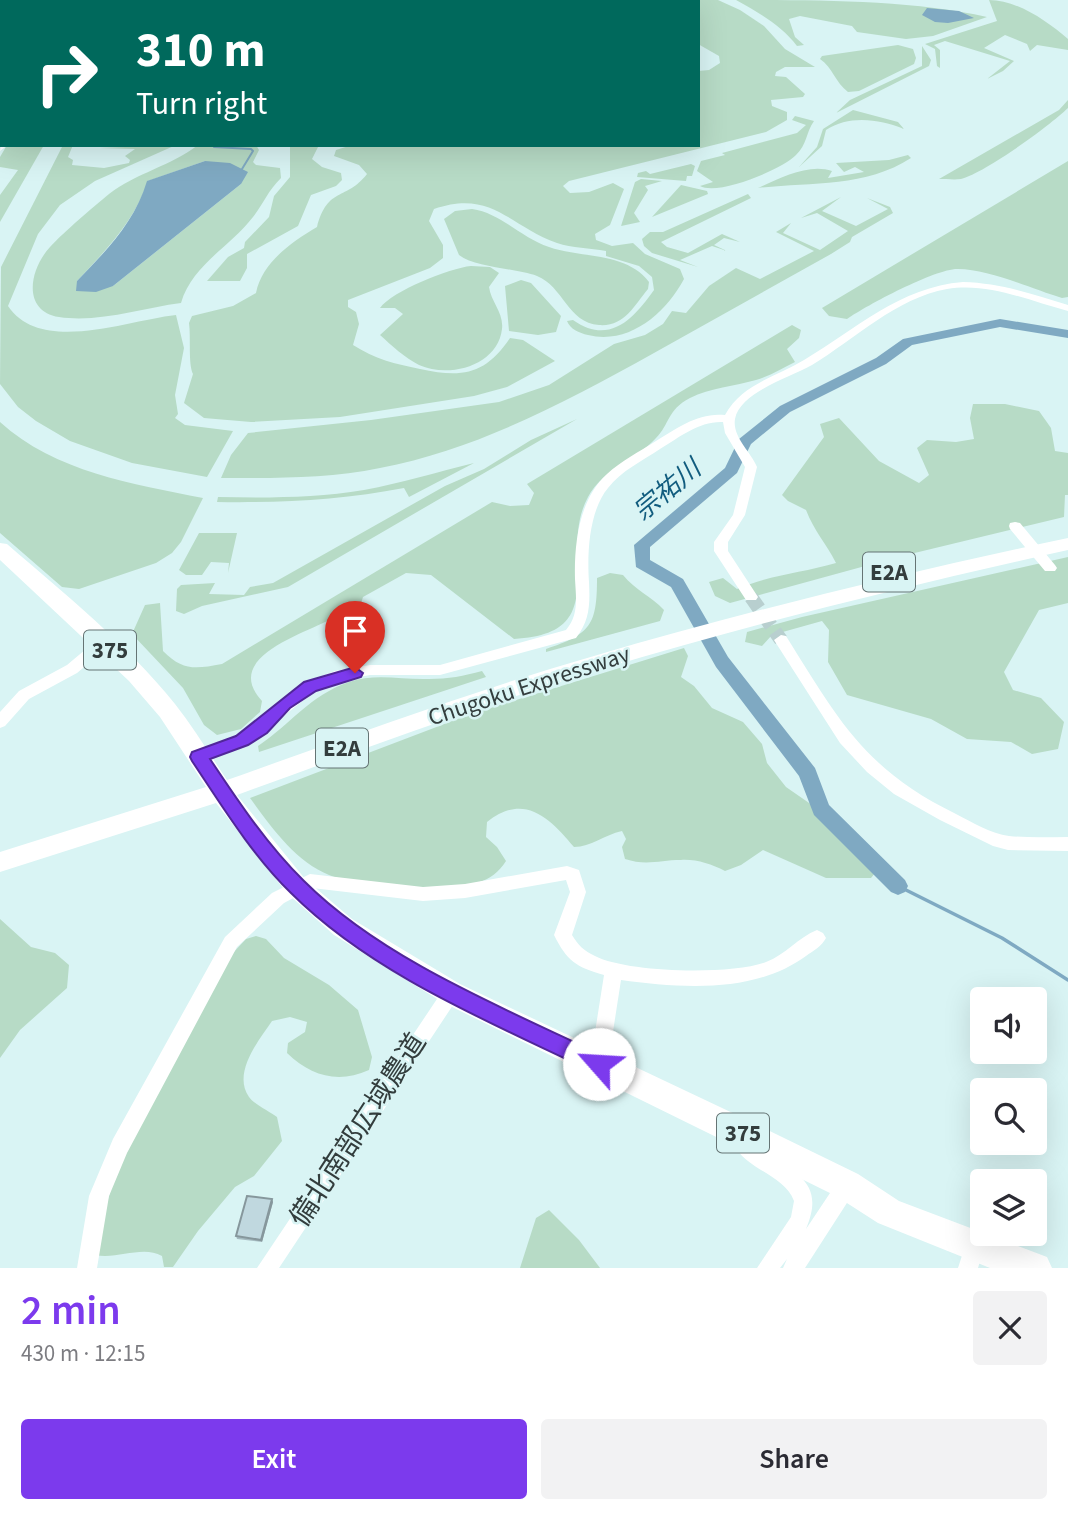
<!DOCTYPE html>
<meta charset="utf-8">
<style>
:root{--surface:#fff;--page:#f2f2f3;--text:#2b2b33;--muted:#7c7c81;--accent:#7c3aed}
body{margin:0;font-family:"Source Sans 3","Noto Sans JP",sans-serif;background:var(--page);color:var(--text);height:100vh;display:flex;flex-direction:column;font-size:26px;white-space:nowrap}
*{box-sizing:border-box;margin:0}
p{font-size:23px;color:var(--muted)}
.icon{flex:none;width:38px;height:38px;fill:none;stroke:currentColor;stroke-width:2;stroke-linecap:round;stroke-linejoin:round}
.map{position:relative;height:1268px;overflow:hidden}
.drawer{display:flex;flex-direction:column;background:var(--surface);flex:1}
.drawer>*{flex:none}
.hud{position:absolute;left:0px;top:0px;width:700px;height:147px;box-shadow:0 7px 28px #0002;background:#00695c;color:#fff;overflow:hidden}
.controls{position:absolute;left:970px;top:987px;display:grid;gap:14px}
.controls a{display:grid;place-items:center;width:77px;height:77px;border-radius:7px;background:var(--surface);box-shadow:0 7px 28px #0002;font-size:35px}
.pin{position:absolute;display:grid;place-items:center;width:60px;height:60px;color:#fff;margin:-72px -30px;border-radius:50% 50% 50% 0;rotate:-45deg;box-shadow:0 0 7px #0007}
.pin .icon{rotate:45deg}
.me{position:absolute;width:77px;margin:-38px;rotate:296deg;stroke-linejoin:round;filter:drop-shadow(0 0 5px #0008)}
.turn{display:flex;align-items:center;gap:24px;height:147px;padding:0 21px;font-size:32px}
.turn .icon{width:91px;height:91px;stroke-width:2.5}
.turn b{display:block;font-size:49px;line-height:60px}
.round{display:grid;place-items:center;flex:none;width:74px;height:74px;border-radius:7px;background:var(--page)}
.head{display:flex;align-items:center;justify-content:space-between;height:119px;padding:0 21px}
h1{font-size:42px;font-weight:600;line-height:52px;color:var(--accent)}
.action{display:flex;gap:14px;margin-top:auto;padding:14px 21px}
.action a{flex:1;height:80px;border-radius:7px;background:var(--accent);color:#fff;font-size:28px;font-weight:600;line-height:80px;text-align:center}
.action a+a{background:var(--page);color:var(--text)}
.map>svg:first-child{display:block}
.green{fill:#b7dbc6;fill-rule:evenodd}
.water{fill:#7fa9c2}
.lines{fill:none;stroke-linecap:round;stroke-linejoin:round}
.stream-far1{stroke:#7fa9c2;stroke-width:2}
.stream{stroke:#7fa9c2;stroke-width:3.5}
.river{fill:#7fa9c2;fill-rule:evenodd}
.minor-tunnel{stroke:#b8cfcf;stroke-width:14;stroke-dasharray:14 7;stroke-linecap:butt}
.minor{fill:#fff;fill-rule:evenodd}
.highway{fill:#fff;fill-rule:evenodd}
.wall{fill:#a5bac0}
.shaded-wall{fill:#86979c}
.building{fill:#c0d8df;stroke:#86979c;stroke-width:2}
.route{fill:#7c3aed;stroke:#51269a;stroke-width:2}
.labels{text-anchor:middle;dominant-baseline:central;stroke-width:5;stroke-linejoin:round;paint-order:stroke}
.shield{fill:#d9f4f4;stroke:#657474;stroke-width:2}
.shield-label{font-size:23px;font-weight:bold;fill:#333d3d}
.street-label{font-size:24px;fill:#333d3d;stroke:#d9f4f4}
.water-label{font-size:26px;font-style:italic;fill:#115c7e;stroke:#d9f4f4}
.near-street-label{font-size:28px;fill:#333d3d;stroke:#d9f4f4}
</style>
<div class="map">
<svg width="1068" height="1268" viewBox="0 0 1068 1268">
<rect width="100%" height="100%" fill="#d9f4f4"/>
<path class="green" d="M689,0H718L740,10L764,26L785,49L815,67H785L776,72L775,76L786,77L805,94L803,97L771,100L772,106L787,112V120L766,132L569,181L563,186L570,193L589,192L613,183L624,189L610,225L595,234L596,240L612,246L633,243L645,254L680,269L684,279C665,314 629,345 588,335C579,333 570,329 567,321L573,320C610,346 634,318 654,290L652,277L639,266L606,256V251C590,248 572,248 557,243C509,226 492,189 434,209L429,221L443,245V258L430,268L348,300V307L356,312L359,324L353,345C375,359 395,364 420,369C462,378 485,375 510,338L523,340L555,361L507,387L474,396L340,417L251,422L204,418L184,403L193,374C188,364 191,338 189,323L192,316L233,306L256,293C262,262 292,242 317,227C328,186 346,201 367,174L359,165L334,156L336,150L352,145H698V71L709,70L720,63L719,56L698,44V2Z
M736,0C815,0 913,0 987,17L933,36L906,39L857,32L852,26L800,16L789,19L795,37L804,45L797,46C781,25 759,13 736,0Z
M989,0C1017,0 1047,21 1068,39V50L1037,45L1030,51L1027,44L1005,35L984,48L1014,61L1003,71L987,79L1010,61L945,41L934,45L940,50V68L937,66L935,49L925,44L997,21Z
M898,45L913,49L916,58L914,64L859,91L848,92C835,82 833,68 820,59L822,56Z
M922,46L931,60L929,66L836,113L850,100L922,66Z
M1068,100V108C1048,127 986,172 961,179C955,180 946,179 939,179L1059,110Z
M853,110L898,122L904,129C879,119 849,115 826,130L822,146L799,167L817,147L823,129Z
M795,116L814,121C806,132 807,145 796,155C781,170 718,196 700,186L713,182L697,171L701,161L725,155L722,153L797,133L806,125L792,120Z
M7,145H44L0,222V195L18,170L0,167V157Z
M63,145H73L68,157L73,160L72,165L104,168L129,163L130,160L125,156L135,149L100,148L176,145L95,181L60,205L38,234L8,306C41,355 128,320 176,315L184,348L175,395L178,414L175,418L185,425L233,431L207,477L132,463L70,441L36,421L18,407L0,384L1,267Z
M198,145H256L259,150L253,162L256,165L280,168L281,178C267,192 264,203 253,217C230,247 192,265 181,303C142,308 99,323 59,317C22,311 29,270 50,247C65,231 92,208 109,194C136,173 171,166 198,145ZM205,161L241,184L113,286L77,281C106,250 134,222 148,181Z
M290,145H319L312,159L322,167L341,173L342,180L336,186L311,195L298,226L247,254V268L240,281H207L228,257L244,248L245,242L269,217L274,196L290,177Z
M908,155L911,158C865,188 809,182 758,188C780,178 809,163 832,171L828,178L864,172L855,167L844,172L836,163L889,160Z
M1068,161V297L1062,298C1032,289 989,269 958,269C937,268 867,305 847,319L829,316L822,308Z
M691,164L695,166L692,176H687L686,181L637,177L638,173L646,171L650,174Z
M641,179L662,181L645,186L648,190L634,213L640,222L621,226L635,182Z
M681,185L707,191L708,194L652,217Z
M748,194L751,198L661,242L667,247L688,253L722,234L740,242L724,238L714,245L727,251L712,246L680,260L698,267L652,253L644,246L642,239L650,232H663Z
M841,197L822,211L856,226L888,209L867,198L890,207L893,213L852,237L850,242L831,254C772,287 713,320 654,353C567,401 479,449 380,468C327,479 274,478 221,478L231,455L248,433L371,420L499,402L549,385L614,344L645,335L663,324L672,311L686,313L709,286L736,268L760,279L814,251L776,232L791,223L783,233L820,250L848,231L817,213L801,218Z
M472,209C501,213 521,238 549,247C580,258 627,252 649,282L648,289C634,306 624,327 599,325C568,323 563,286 537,276C516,268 476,268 459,255L444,219L455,211Z
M471,266L490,267L499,273L489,287C491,302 504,313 502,329C498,365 450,379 419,365C405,358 391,345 380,335L403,314L395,308H380C392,291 450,268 471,266Z
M521,280L531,283L561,316L556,332L538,335L509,331L505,286Z
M792,325L801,330L799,338L787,349L795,362C783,368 770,376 756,380C735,386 710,388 690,398C667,410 670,424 656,438C636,460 603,469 588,497C556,556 616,634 514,639L431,575L406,573L363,597L357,616L343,625L327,621C298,636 223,659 262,701L260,712L241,729L217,735L204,725L183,688L132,634L145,605L160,603L163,651C183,671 195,669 222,664L492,502L510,506L529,505L534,493L527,484Z
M973,404H1005L1039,411L1051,428L1055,451L1068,453V495H1065L1064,517L898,557L730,603L715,596L709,582L723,578L737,589C769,575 802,573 836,563C826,543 814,531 806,510L788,501L782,495L824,437L820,424L839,418L879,461L919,483L929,475L917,448L927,440L956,442L974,439L970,418Z
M577,419L288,587L202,606L184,614L176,611L177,589L181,585L215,583L209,594L244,595L250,587L273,583L445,486L484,469L531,440Z
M0,422C55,472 133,484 203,498L181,542L172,553L156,563L79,589L62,587L0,533Z
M474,463L409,497L404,488C342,500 281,503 217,502L218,497C267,498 316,498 364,490C402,483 437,472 474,463Z
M199,533H237L228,573L229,563L211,562L202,575H186L179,570Z
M1068,557V603L1039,610L1004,672L1013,690L1041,698L1064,722L1058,749L1032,754L1011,742L967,739L931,719L847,695L828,662L829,630L822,621L772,635L762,646L745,642L747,632L802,617Z
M610,573L623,575C635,590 651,596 664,610L660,621L546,652V649C591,634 597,625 597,578Z
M684,648L688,656L681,677L694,686L712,708L743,722L762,744L767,763L786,787L812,805L875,873L871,878H826L763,850L741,865L725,871C711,864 696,859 681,860C660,860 646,866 625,859L622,847L626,839L622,831C604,835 591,847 574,847C550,818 524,792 487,822L486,837L497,847L506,861C499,872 490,879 477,883C449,894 358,887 329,875C295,861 271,827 250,798L468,715Z
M482,671L486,677L259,752L258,746C291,724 309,696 349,682C375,673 402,680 429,679C448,679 464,676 482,671Z
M0,919L31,947L55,953L69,965L67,988L20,1030L0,1058Z
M256,936L266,939L284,958L329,985L358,1010L372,1057L369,1070C338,1084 311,1076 287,1053L288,1043L305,1032L307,1022L290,1017L272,1021C259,1040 232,1073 249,1097C255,1105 269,1111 277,1117L282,1141L254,1176L235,1187L198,1231L173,1267H164L162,1256C142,1245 117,1260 95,1255L97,1234L119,1164L231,955L246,939Z
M549,1210L579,1240L600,1268H520L536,1218Z"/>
<path class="water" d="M927,8L959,11L974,18L948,23L935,22L922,15Z
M205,161L230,163L248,172L241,184L113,286L96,292L76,291L77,281C106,251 135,222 147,181Z"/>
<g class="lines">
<path class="stream-far1" d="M214,147L251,149L253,151L242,169"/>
<path class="stream" d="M898,886L1002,938L1068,980"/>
<path class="river" d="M19,0H34L18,2Z
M2,6V12L0,13V7Z
M1000,319L1068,330V338L1000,327L912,345L886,364L790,412L751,444L737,473L650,547V560L683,579L728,657L815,768L829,805L905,880L908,886L905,892L898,895L891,892L814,815L799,776L716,667L671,587L636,567L634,545L725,468L739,439L780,406L876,358L903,339Z"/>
<path class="minor-tunnel" d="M751,597L781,640"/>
<path class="minor" d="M77,0H85L76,2Z
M0,27H2V31H0Z
M0,74H2L0,79Z
M0,86H2V90H0Z
M0,99H2V103H0Z
M963,282C1000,283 1033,294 1068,305V311C1029,301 989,282 947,289C896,298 855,339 812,365C791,377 740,392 735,419C732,437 751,452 757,467L745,515L728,542V551L758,597L756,600H746L714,551V542L733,515L745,467L725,433L723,422C699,421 680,437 660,449C642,461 621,471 608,488C589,511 587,553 589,582C590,604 590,620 576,638L440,675H370L342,680L315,691L247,745L199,763L194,761L191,757L194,753L237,737L305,683L335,671L370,665H440L566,630C579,615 576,598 575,579C574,544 579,499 607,474C621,461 639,452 656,441C677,428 699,412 725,415C742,384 776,377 804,360C856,329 900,287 963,282Z
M1015,522L1020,523L1055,565L1057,568L1055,571H1045L1010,529L1009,526L1010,523Z
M781,635L786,636C838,719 864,769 956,814C972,822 991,834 1009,836C1029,838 1049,837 1068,837V851L1008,850L993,846L940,820L894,794L867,772L840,743L774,640Z
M103,638L110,643L108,647L77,673L29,699L5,726L0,728V712L19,691L67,665L98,639Z
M567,866L579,870L586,892L572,935C578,945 584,951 595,956C628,973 732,975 766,962C785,955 799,937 817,930L823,933L826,938C822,946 813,951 806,956C754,994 681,988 621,980L608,1064L606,1070L599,1073L592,1070L590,1064L604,975C576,967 567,961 554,935L570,892L566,880L465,898L423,901L312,888L284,903L237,947L127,1153L109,1196L97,1268H77L89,1196L113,1139L225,937L272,893L310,874L423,887L465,884Z
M451,985L457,987L460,993L457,999L279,1268H257L445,987Z
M743,1133C753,1138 760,1147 770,1154C801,1176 824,1186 806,1229L840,1178L847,1175L854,1178L857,1185L854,1192L805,1268H783L787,1259L780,1268H757L791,1217L794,1201C784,1174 745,1170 733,1143L736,1136Z
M974,1237L981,1240L984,1247L978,1268H958L967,1240Z"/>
<path class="highway" d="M100,0H110L99,2Z
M2,140V145H8L0,151Z
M1068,538V550C911,585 755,623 602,669C478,706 358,751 237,795L305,879L352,919L460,984L739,1116L858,1174L899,1201L1047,1257L1052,1268H990L878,1223L836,1196L442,1002L334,935L287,893L216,803L0,872V852L206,787L160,717L129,681L0,560V543L7,544C65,594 127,644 175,704C194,728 210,755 227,780C348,737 470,692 594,656C750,610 909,572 1068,538Z"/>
</g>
<path class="wall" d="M273,1202L262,1242L237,1239L236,1236Z"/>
<path class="shaded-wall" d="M272,1199L273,1202L262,1242L261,1240Z"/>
<path class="building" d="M247,1196L272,1199L261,1240L236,1236Z"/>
<path class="route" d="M355,667L363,673L361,677L316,691L290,708L267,733L248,745L210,759C238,801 268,846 304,881C383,960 506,1009 606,1057L609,1064L606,1071L599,1074L591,1071C490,1022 372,974 291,893C252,855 222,806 192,761L190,757L192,752L236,736L304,682Z"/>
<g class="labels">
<g class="shield">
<rect x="863" y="552.5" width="52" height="39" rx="5"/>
<rect x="84" y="630.5" width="52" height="39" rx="5"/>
<rect x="316" y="728.5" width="52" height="39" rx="5"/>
<rect x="717" y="1113.5" width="52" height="39" rx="5"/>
</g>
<g class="shield-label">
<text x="889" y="572">E2A</text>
<text x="110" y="650">375</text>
<text x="342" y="748">E2A</text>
<text x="743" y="1133">375</text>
</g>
<g class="street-label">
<text transform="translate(529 686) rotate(-18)">Chugoku Expressway</text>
</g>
<g class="water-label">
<text transform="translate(667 490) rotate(-40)">宗祐川</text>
</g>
<g class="near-street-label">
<text transform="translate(358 1130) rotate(-57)">備北南部広域農道</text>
</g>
</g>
</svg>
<div class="controls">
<a><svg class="icon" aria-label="sound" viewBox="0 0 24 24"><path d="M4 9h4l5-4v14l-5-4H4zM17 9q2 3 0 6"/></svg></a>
<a><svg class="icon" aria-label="search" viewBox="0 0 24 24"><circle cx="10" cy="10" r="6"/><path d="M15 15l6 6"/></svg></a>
<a><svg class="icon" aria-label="layers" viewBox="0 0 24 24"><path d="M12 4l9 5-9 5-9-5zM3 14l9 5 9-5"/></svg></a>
</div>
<div class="pin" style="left:355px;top:673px;background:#d93025"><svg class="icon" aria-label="arrive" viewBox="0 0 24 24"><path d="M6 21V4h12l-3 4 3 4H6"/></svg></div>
<svg class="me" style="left:599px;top:1064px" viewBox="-20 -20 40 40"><circle r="19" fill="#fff"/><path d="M0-13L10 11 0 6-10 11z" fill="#7c3aed"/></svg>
<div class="hud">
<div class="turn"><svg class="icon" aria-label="right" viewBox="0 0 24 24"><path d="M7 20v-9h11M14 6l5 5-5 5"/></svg><div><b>310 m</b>Turn right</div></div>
</div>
</div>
<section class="drawer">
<div class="head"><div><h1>2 min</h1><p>430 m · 12:15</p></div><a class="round"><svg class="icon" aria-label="close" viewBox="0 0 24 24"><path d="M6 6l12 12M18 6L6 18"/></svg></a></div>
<div class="action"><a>Exit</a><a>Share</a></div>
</section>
